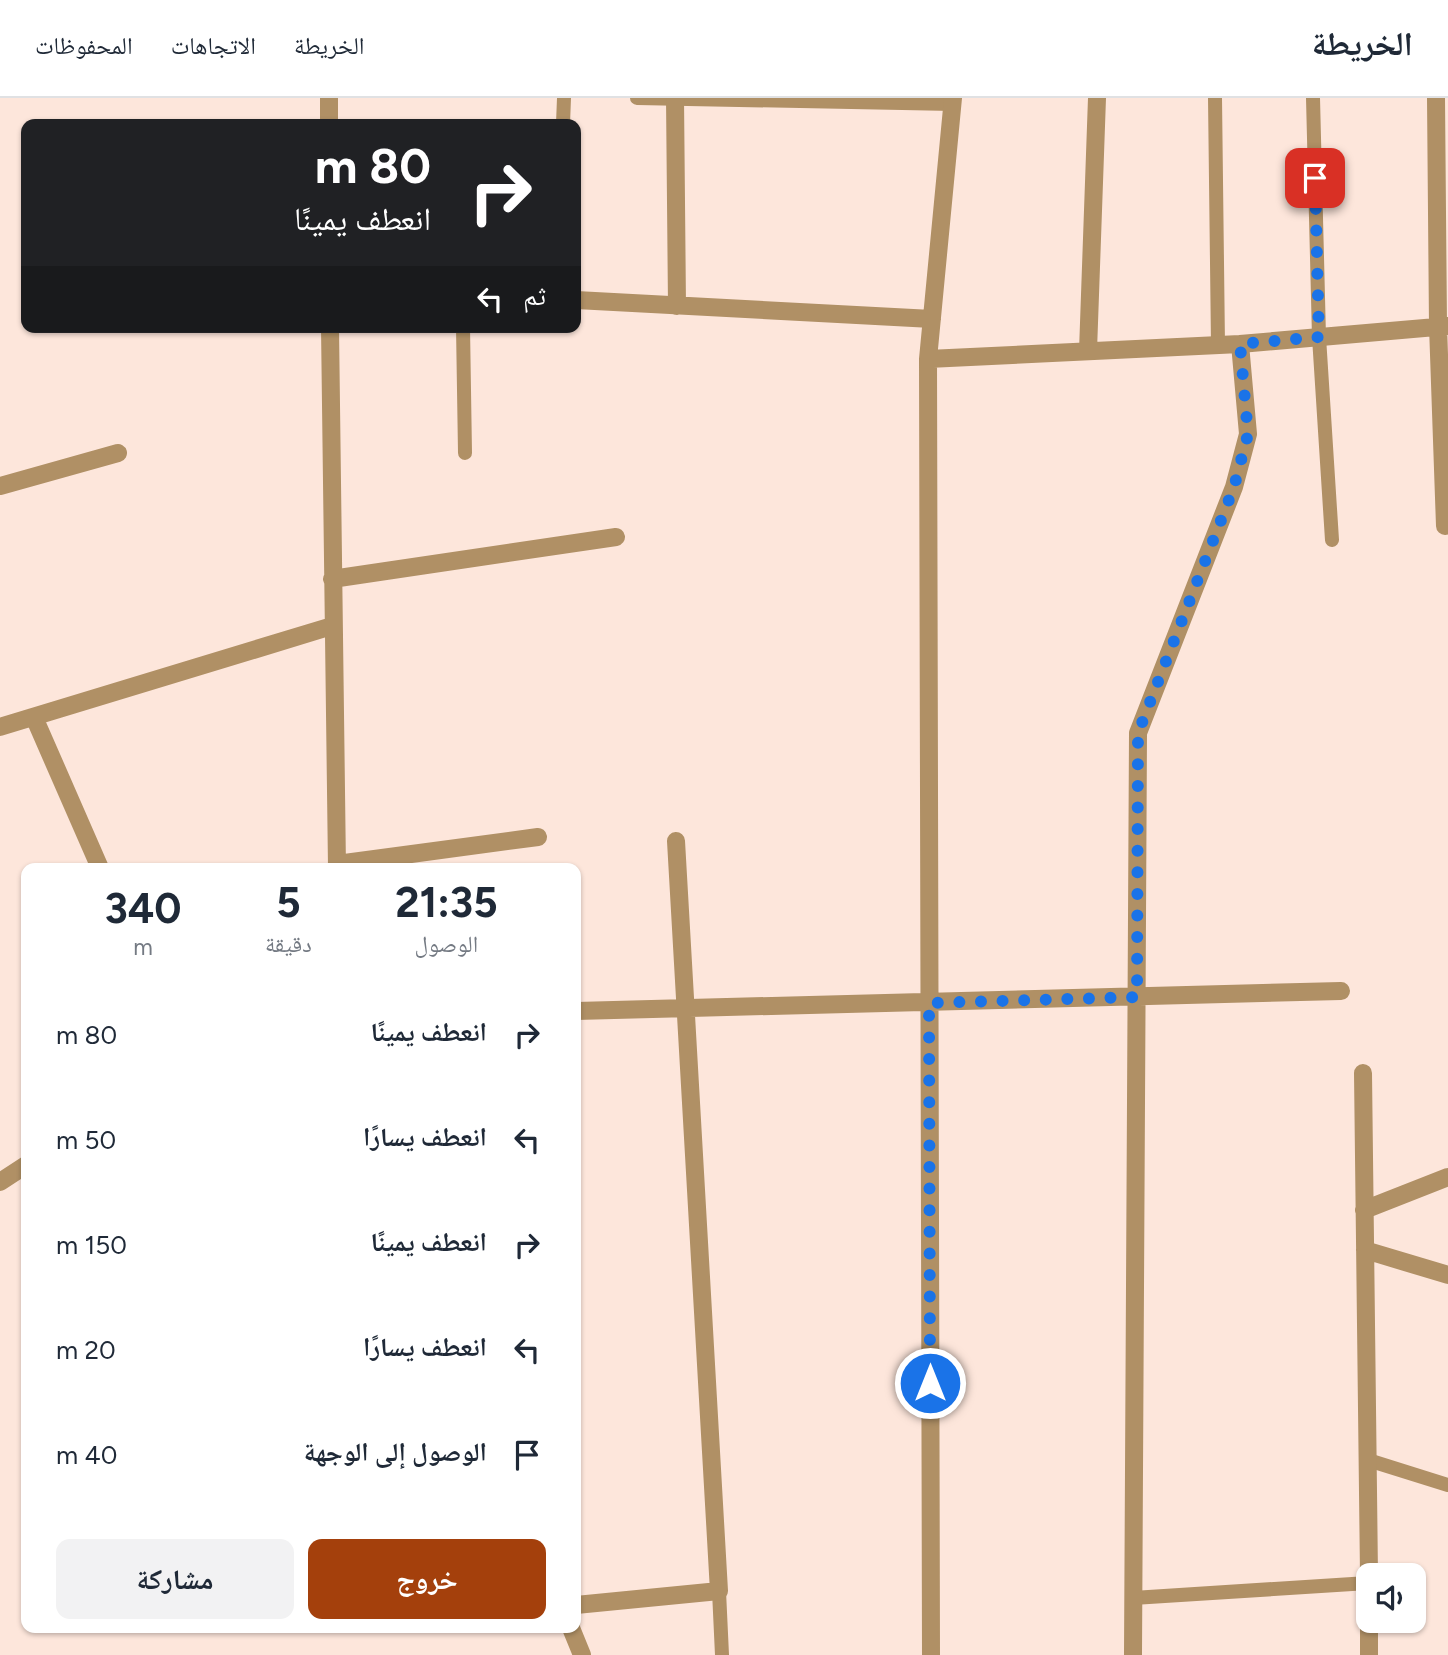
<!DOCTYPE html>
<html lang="ar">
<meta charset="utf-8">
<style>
:root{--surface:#fff;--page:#f2f2f3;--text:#1f2937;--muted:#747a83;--line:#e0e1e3;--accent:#a4400c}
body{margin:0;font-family:Figtree,"Noto Naskh Arabic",sans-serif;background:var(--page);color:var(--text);direction:rtl;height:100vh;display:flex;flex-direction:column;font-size:26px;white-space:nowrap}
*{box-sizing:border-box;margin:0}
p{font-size:23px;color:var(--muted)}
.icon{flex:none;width:38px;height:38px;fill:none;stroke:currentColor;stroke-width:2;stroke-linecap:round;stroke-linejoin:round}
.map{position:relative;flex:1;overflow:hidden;direction:ltr}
.panel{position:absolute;left:21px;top:765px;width:560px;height:770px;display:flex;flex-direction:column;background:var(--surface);border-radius:14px;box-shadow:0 2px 5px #0004;direction:rtl}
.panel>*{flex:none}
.hud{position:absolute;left:21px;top:21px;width:560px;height:214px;border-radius:14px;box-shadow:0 2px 5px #0004;direction:rtl;background:#202124;color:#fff;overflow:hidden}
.controls{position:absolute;left:1356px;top:1465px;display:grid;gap:14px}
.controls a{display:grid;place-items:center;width:70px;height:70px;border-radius:14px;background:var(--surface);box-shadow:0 2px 5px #0004;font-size:35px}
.pin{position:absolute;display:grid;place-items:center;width:60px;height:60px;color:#fff;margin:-30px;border-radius:14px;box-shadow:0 4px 10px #0006}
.me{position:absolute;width:77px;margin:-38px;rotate:0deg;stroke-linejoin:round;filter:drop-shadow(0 0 5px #0008)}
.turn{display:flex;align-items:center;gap:24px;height:147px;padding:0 35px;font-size:32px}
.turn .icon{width:91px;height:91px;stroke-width:2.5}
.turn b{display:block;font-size:49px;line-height:60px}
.then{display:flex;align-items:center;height:66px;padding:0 35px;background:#0003;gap:14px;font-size:26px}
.eta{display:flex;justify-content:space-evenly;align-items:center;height:119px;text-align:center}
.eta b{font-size:42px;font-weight:700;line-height:49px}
.cta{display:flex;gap:14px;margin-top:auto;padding:14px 35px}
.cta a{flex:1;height:80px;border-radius:14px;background:var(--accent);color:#fff;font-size:28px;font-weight:700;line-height:80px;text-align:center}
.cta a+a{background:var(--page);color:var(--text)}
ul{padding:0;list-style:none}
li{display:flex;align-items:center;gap:21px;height:105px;padding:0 35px}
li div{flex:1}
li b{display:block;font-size:26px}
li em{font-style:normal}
header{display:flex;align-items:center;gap:42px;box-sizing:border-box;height:98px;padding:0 35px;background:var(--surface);border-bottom:2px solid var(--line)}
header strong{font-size:33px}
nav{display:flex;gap:38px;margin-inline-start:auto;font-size:24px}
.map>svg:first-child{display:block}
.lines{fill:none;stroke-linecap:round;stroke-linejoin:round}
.service{stroke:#b09065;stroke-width:14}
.minor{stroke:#b09065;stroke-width:18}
.route{stroke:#1a73e8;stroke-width:12;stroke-dasharray:0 21.6}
</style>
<header>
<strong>الخريطة</strong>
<nav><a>الخريطة</a><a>الاتجاهات</a><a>المحفوظات</a></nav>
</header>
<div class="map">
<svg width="1448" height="1557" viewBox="0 0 1448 1557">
<rect width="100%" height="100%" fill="#fde6db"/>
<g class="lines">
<path class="service" d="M637,0L953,6
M1215,0L1218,247
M1313,0L1319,239L1332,442
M563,26L564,0
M463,229L465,355
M1368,1362L1448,1387
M719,1493L722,1557
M1133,1500L1368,1485"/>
<path class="minor" d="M329,0V26
M675,0L677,208
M1436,0L1438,228L1445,428
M576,202L932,221
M330,229L337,770
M1088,253L1097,0
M928,261L1240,246L1448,228
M0,388L118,355
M332,481L616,439
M34,619L100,770
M0,629L332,528
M337,766L538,739
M576,913L1341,893
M1363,975L1369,1477
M0,1084L26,1067
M1364,1112L1448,1079
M1365,1152L1448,1177
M576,1507L719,1493L676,743
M571,1530L582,1557
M931,1557L928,261L953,0
M1133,1557L1138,635L1234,389L1248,336L1240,246
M1369,1557V1522"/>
</g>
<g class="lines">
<path class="route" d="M930,1285L929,905L1137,899L1138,635L1234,389L1248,336L1240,246L1319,239L1315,80"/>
</g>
</svg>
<div class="controls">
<a><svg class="icon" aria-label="sound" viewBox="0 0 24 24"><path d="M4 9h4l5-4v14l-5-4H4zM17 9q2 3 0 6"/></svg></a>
</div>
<div class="pin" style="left:1315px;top:80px;background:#d93025"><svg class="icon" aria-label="arrive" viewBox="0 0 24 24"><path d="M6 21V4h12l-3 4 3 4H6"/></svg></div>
<svg class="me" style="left:930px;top:1285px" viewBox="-20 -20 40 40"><circle r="17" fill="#1a73e8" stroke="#fff" stroke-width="3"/><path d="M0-11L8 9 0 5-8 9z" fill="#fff"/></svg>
<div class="hud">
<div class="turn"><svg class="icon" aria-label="right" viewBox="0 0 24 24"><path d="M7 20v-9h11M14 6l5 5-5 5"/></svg><div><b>80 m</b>انعطف يمينًا</div></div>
<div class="then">ثم<svg class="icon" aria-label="left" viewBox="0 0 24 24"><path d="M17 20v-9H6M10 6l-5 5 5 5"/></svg></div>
</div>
<section class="panel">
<div class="eta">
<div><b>21:35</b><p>الوصول</p></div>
<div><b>5</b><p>دقيقة</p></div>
<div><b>340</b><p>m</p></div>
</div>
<ul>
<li><svg class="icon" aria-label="right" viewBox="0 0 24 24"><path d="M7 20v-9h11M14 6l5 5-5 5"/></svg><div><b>انعطف يمينًا</b></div><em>80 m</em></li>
<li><svg class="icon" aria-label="left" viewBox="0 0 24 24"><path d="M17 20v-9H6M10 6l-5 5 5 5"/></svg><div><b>انعطف يسارًا</b></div><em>50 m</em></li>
<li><svg class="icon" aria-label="right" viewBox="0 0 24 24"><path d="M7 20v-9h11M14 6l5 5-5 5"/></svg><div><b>انعطف يمينًا</b></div><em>150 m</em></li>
<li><svg class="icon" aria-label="left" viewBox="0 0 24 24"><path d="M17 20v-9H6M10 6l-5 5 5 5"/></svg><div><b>انعطف يسارًا</b></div><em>20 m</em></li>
<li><svg class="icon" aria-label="arrive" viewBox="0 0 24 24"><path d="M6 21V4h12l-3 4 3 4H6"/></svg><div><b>الوصول إلى الوجهة</b></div><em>40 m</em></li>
</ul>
<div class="cta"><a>خروج</a><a>مشاركة</a></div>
</section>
</div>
